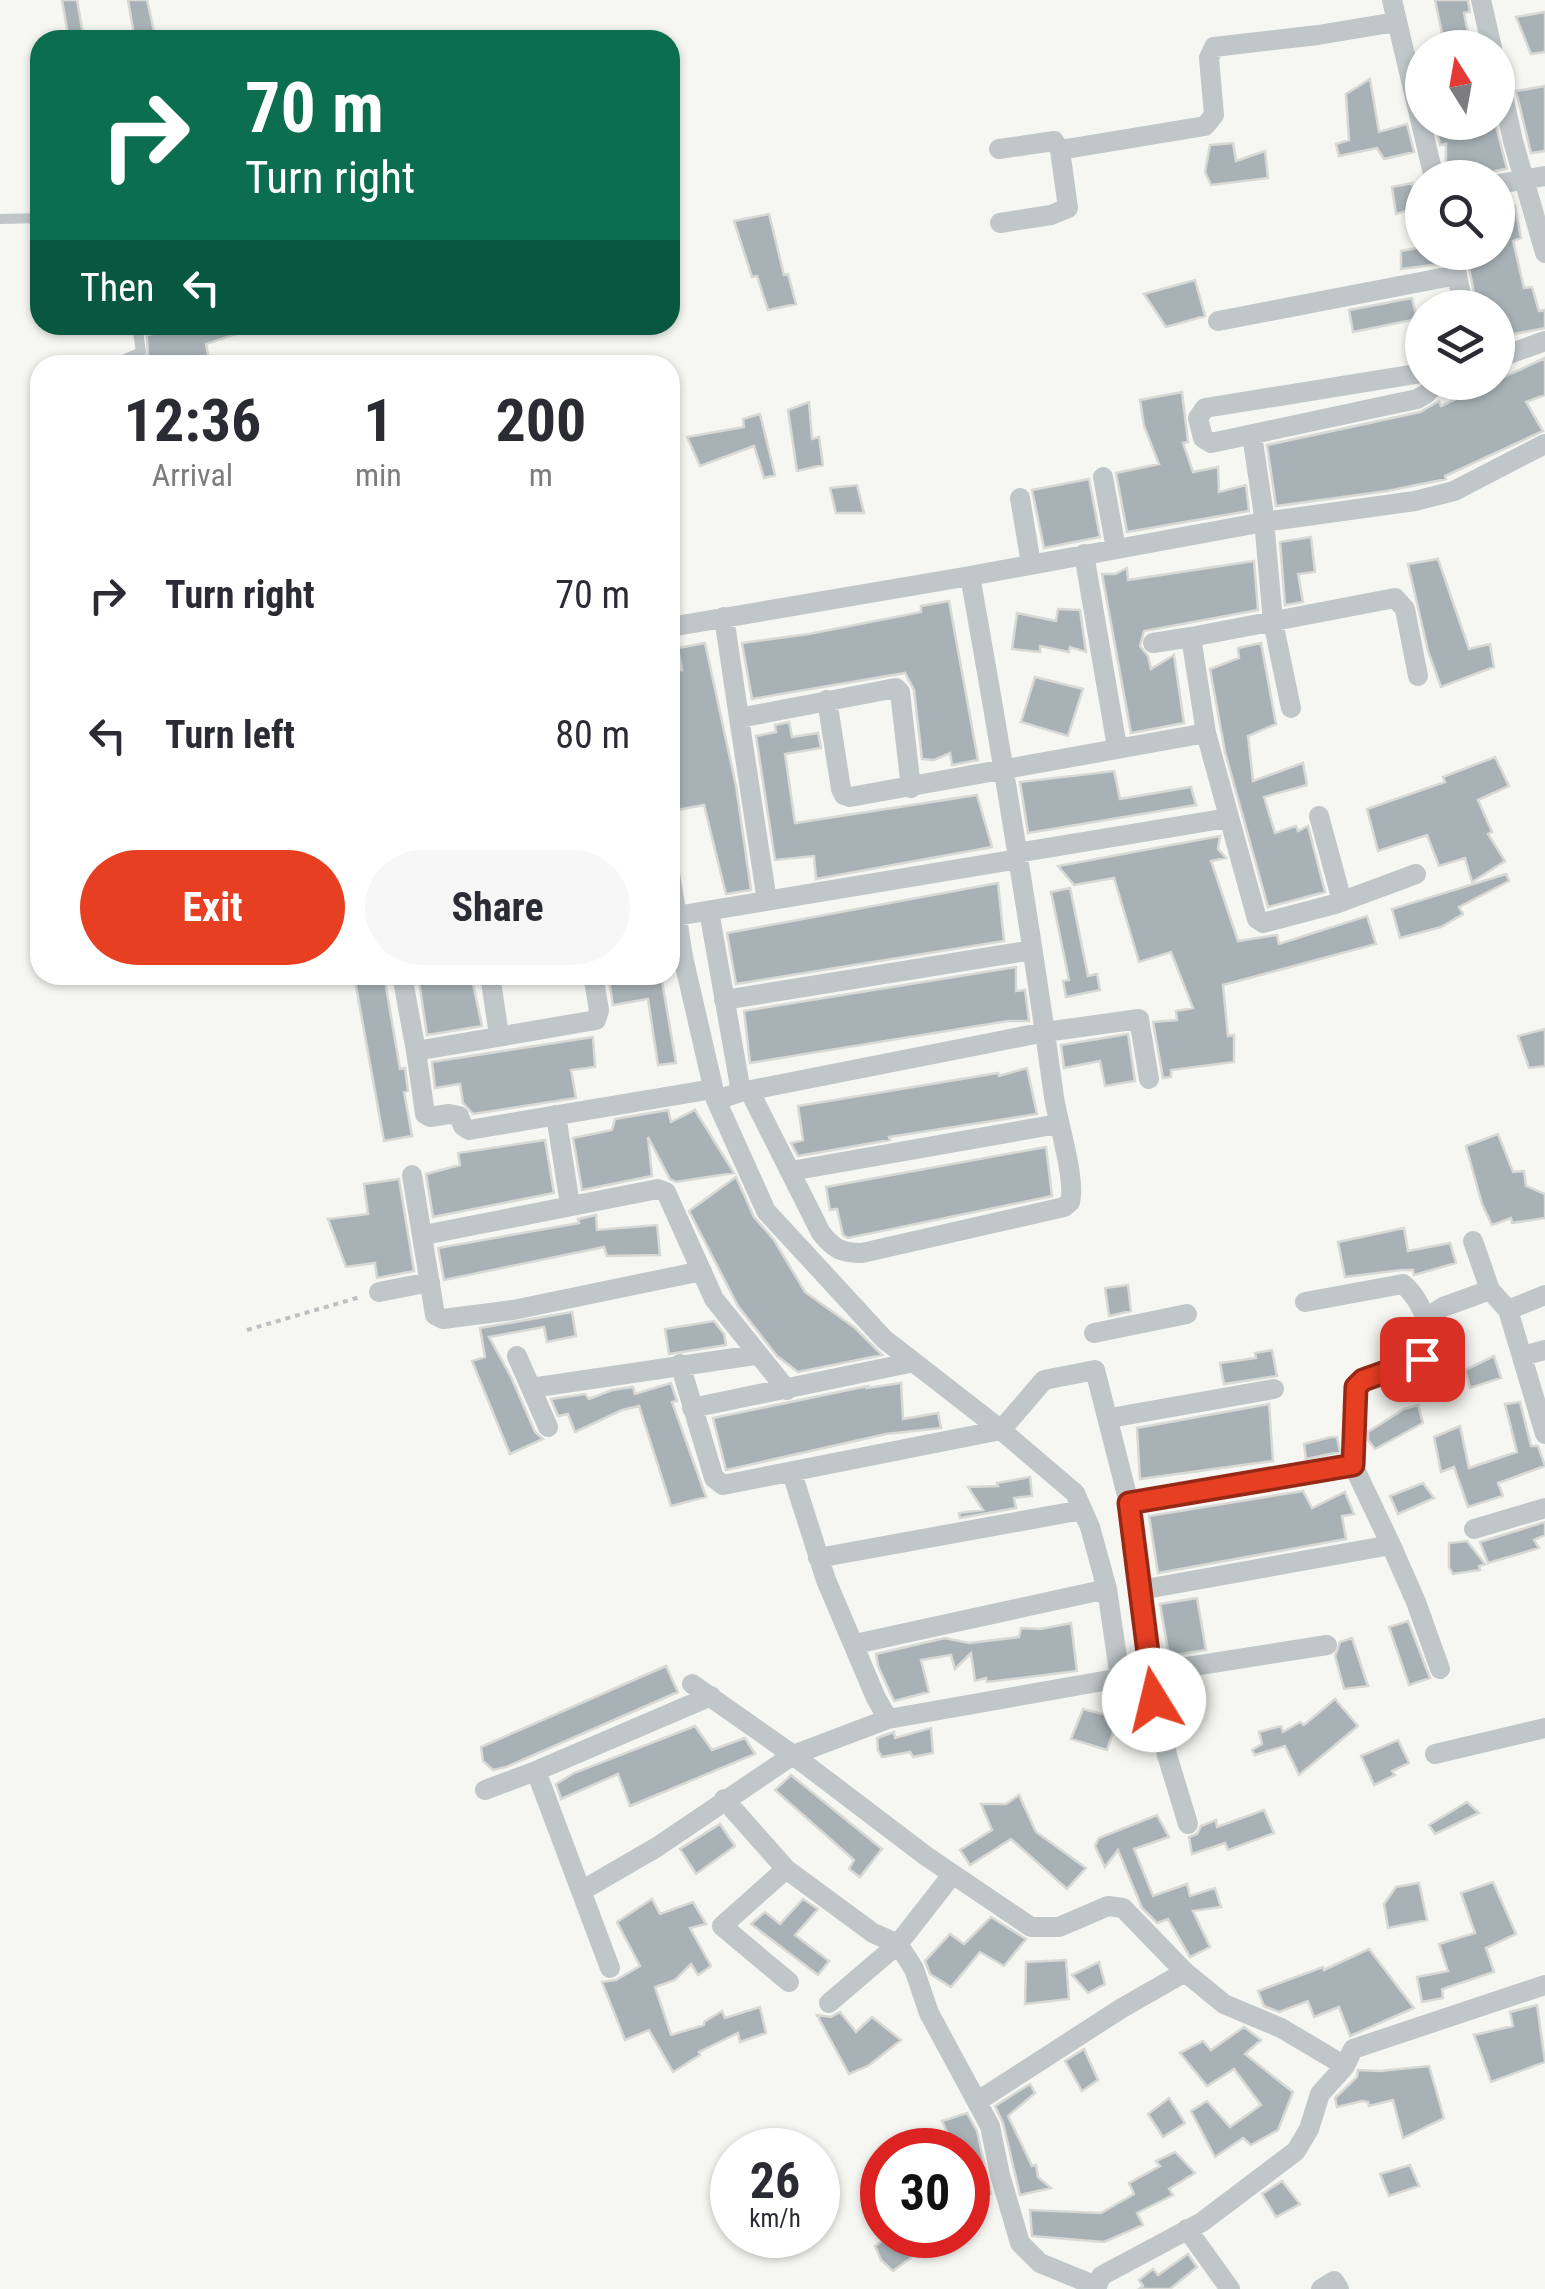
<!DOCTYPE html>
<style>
:root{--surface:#fff;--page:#f7f7f7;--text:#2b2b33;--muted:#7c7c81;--accent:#e73f22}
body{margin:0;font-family:"Roboto Condensed",sans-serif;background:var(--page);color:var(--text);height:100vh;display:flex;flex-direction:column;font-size:38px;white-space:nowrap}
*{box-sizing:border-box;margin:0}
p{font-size:32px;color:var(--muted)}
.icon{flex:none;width:55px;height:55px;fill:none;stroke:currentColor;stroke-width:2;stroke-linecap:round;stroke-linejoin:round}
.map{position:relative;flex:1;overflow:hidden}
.sheet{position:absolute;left:30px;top:355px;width:650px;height:630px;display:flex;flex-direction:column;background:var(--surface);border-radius:30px;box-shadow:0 2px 8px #0004}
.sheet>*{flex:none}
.hud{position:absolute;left:30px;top:30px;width:650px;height:305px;border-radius:30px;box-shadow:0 2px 8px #0004;background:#0b6e4f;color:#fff;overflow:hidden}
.needle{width:65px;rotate:349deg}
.fabs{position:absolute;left:1405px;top:30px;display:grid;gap:20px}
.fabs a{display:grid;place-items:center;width:110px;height:110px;border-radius:50%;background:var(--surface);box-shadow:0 2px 8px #0004;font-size:50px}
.speed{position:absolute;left:710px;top:2128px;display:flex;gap:20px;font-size:50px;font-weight:700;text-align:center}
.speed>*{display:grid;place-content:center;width:130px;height:130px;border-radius:50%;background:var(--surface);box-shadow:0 2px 8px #0004;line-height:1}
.speed small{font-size:25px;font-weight:400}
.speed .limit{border:15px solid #d22;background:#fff;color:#111}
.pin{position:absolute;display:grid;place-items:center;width:85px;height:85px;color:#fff;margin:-42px;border-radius:20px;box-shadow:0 5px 15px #0006}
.me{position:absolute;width:110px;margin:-55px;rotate:351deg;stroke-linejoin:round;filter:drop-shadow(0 0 8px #0008)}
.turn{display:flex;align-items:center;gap:35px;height:210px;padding:0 50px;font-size:45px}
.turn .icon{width:130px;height:130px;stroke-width:2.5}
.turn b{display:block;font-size:70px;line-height:85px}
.then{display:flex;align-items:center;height:95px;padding:0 50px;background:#0003;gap:20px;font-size:38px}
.eta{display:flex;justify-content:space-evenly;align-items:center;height:170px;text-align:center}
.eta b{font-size:60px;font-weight:700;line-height:70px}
.primary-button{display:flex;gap:20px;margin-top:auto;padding:20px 50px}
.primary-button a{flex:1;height:115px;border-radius:60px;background:var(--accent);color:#fff;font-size:40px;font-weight:700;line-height:115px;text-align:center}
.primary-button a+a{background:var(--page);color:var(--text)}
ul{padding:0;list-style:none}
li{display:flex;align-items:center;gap:30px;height:140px;padding:0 50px}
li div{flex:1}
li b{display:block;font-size:38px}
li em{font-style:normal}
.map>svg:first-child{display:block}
.building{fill:#a8b2b6;stroke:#d8d8d5;stroke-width:2.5}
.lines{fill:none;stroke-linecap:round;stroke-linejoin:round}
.path{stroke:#bdc0c2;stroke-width:4;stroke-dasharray:5 5;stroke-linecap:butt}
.lane{stroke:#c1c7c9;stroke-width:10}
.street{stroke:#c1c7c9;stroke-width:20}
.route-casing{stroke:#962916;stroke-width:25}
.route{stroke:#e73f22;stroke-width:18}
</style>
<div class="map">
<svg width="1545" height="2289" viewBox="0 0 1545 2289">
<rect width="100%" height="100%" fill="#f6f6f3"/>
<path class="building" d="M62,0H77L84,40H69Z
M128,0H147L156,40H135Z
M1435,0H1468L1470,12L1464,13L1471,48H1445Z
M1545,12V52L1531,54L1516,17Z
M1370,79L1379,132L1407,124L1414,152L1384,159L1377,148L1339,156L1336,144L1349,140L1346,94Z
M1545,86V151L1531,153L1516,91Z
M1435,122H1495L1507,169L1495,171L1486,178H1455L1446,162V144L1440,145Z
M1233,143L1236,161L1265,151L1268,178L1211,185L1205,172L1210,145Z
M1412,183L1416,208L1396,214L1392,187Z
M1515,206L1521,238L1513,241L1524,288L1532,287L1539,311L1545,310V328L1498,337V308H1477L1467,258L1484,256L1482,252H1498V209Z
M769,214L784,275L788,274L796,304L768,310L757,276L752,277L734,221Z
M1422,247V252H1439L1441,264L1401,269V251Z
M1195,280L1205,316L1166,327L1144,294Z
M1412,298L1417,319L1353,332L1349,310Z
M183,325H253L254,328L206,344L210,365H148L147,335L183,329Z
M1545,358V395L1526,402L1543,431L1445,476L1446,479L1387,491L1276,506L1267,445L1420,412L1439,401L1441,406Z
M1182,392L1188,442L1183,443L1193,472L1218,467L1219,492L1246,485L1249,511L1127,532L1116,473L1159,464L1144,426L1140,400Z
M809,402L812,439L819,437L823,465L797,471L788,410Z
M760,414L775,475L764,478L754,446L700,466L687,437L744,427L743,419Z
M1089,479L1100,537L1044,548L1032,490Z
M857,485L864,513H836L830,488Z
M1311,537L1315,572L1298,574L1303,602L1285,605L1280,542Z
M1438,559L1469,649L1490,644L1494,667L1441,687L1428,651L1408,564Z
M1254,561L1258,610L1144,631L1140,646L1148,656L1151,669L1174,655L1184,723L1131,733L1102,574H1115L1127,568L1128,580Z
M949,601L978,760L952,765L950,753L934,760L922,759L914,690L905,673L752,699L742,643L809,634L921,612V606Z
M1058,609L1080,610L1086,652L1070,647L1069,652L1040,646V652L1012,649L1017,613L1056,621Z
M705,643L736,786L751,890L726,894L704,805L677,810L670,792V671L682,670L678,648Z
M1261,643L1276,724L1248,736L1253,781L1303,763L1307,785L1264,797L1275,833L1296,826L1298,831L1308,826L1325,892L1268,907L1225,752L1210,669L1239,658L1238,648Z
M1035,677L1083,689L1068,736L1021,722Z
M789,722L792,737L818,733L821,748L785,754L795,823L977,795L992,847L816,879L814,856L775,860L756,736L776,732L775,725Z
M1495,757L1509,786L1478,800L1492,832L1488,834L1505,861L1472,882L1465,858L1439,866L1427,835L1378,851L1367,809L1445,782L1443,777Z
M1114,771L1120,799L1191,787L1196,805L1028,833L1020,782Z
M1220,836L1218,849L1226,858L1211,861L1238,941L1277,935L1279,944L1367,916L1376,944L1223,985L1228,1036L1234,1035V1062L1171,1070V1077L1163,1078L1153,1022L1177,1020L1176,1011L1193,1008L1171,952L1139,962L1114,878L1074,885L1058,866Z
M1506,874L1509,881L1459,907L1463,914L1441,927L1400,938L1392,909Z
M998,883L1004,941L736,984L727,933Z
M1070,888L1088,976L1097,974L1100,990L1066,997L1063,981L1069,980L1051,892Z
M1016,967V991L1025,990L1029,1021H1008L750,1063L744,1011Z
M354,975H384L400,1069L405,1068L408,1091L404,1092L412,1136L384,1141Z
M418,975H471L482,1026L427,1035Z
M608,975H661L676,1063L658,1065L648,999L613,1005Z
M1545,1029V1066L1529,1068L1518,1036Z
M1128,1034L1135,1081L1105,1086L1100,1061L1064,1068L1061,1045Z
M593,1037L595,1067L571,1070L576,1098L473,1114L463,1103L460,1084L435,1088L432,1062Z
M1027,1068L1037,1114L889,1137L890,1140L798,1156L791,1143L803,1140L798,1106L998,1073L999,1076Z
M668,1110L671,1122L695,1110L734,1173L676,1182L670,1179L648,1137L652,1176L582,1190L573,1138L612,1130L615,1119Z
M1498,1134L1513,1172L1524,1171L1526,1186L1545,1194V1218L1512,1223L1511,1218L1492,1225L1482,1204L1466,1146Z
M545,1140L554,1193L433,1217L426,1174L460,1165L458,1153Z
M1046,1147L1052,1196L848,1238L843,1235L837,1209L830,1210L826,1187Z
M736,1177L754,1217L774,1240L805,1292L855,1328L882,1355L798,1372L777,1356L738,1306L689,1211Z
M399,1179L414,1271L377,1278L375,1263L346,1267L328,1219L368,1214L364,1184Z
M596,1215L597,1230L657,1225L660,1255L607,1256L604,1247L444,1280L438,1248L579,1223L578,1219Z
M1404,1228L1408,1251L1450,1243L1456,1263L1414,1275L1413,1270H1401L1345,1277L1338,1242Z
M1128,1285L1131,1311L1109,1316L1105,1288Z
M572,1312L576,1336L547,1342L544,1327L489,1337L511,1377L535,1432L543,1439L510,1454L472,1361L485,1357L480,1328Z
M714,1321L724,1334L726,1345L669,1354L665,1329Z
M1414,1327L1413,1348L1386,1357L1382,1332Z
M1272,1350L1277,1376L1224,1384L1220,1363L1256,1358L1255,1353Z
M1494,1356L1501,1378L1470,1388L1465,1370Z
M671,1383L677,1401L672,1402L706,1497L671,1506L639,1406L622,1410L575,1432L568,1414L558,1416L551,1399L585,1394L589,1399L612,1390L633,1387L635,1394Z
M901,1383L903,1419L938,1413L941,1428L886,1434L726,1470L713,1418L868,1386L867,1388Z
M1520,1402L1531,1446H1538L1545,1466L1498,1483L1503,1496L1468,1507L1454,1467L1441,1472L1434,1437L1460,1426L1469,1468L1517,1452L1505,1404Z
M1269,1404L1273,1461L1140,1479L1137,1428Z
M1418,1405L1423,1423L1375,1449L1368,1440V1432L1404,1409Z
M1331,1437H1337L1340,1452L1306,1459L1304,1444Z
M1030,1477L1032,1496L1014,1498L1016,1508L960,1518L959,1513L983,1510L968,1487L998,1486L997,1483Z
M1423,1483L1434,1498L1398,1514L1390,1496Z
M1303,1491L1312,1508L1345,1492L1354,1514L1342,1516L1346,1539L1158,1573L1149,1516Z
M1545,1522V1535L1534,1540L1539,1548L1488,1563L1480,1542Z
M1467,1541L1485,1564L1479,1566L1480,1570L1453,1574L1449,1567V1543Z
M1197,1598L1206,1650L1169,1656L1160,1604Z
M1408,1621L1430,1678L1409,1685L1389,1627Z
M1071,1623L1077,1671L987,1682L986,1678L975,1681L971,1653L955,1669L951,1655L921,1660L929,1692L894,1701L878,1666L876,1654L945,1638L969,1643L1019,1637L1021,1628L1041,1629Z
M1352,1638L1368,1686L1344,1689L1335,1656L1340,1642Z
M666,1666L678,1692L506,1767L493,1770L483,1761L481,1747Z
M1335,1699L1358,1726L1299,1775L1285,1746L1255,1755L1252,1750L1262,1744L1259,1732L1281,1726L1283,1732L1300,1722L1304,1725Z
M1083,1709L1118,1718L1107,1750L1071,1739Z
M695,1726L712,1750L745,1738L755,1754L630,1806L618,1774L561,1799L556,1784L574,1773Z
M931,1728L933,1753L913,1757L910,1752L882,1757L878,1750L877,1738L894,1732L895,1738Z
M1398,1740L1409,1763L1392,1771L1395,1775L1374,1785L1361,1756Z
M791,1775L882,1849L860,1877L849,1869L854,1860L775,1790Z
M1019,1795L1036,1832L1086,1868L1067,1889L1011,1839L970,1865L960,1850L992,1830L981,1804H1006Z
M1467,1802L1479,1813L1435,1834L1429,1825Z
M1264,1810L1274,1833L1228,1850L1225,1843L1192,1854L1189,1837L1197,1834L1201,1826L1216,1820L1217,1827Z
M1157,1815L1169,1837L1134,1849L1153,1896L1187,1884L1190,1896L1215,1888L1221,1907L1193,1911L1210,1947L1190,1957L1168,1919L1157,1923L1142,1908L1118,1850L1105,1867L1095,1846L1099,1838Z
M720,1824L735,1846L696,1874L680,1849Z
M1493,1882L1516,1934L1486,1948L1494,1972L1442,1989L1443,1998L1422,2002L1417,1977L1448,1971L1439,1944L1475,1933L1461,1893Z
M1419,1883L1427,1920L1388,1928L1384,1904L1396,1887Z
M652,1899L660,1914L693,1902L706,1924L690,1928L711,1966L698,1975L691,1964L675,1980L655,1987L671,2035L704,2025V2022L722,2011L725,2018L760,2007L766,2033L740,2042L738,2033L699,2052L700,2055L673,2072L649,2030L625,2040L602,1982L616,1980L640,1966L617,1922Z
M803,1899L818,1909L795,1935L829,1961L818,1975L751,1924L765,1912L780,1924Z
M991,1917L1026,1939L1004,1966L980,1952L951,1987L930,1974L925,1961L950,1934L964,1944Z
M1369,1949L1414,2008L1350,2036L1339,2007L1314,2017L1308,2001L1279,2012L1264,2006L1258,1991L1323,1967L1324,1970Z
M1066,1960L1069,1999L1025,2004L1026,1962Z
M1099,1962L1105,1984L1088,1993L1072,1975Z
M1537,2005L1545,2062L1491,2082L1474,2035L1513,2026L1510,2012Z
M840,2012L856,2032L872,2017L901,2040L868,2066L849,2074L817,2015L831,2017Z
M1244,2027L1261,2040L1245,2054L1293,2092L1278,2130L1251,2145L1243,2138L1215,2157L1191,2111L1207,2101L1230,2127L1261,2105L1234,2069L1207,2086L1180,2053L1203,2041L1211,2050Z
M1084,2049L1098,2080L1082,2091L1065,2061Z
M1429,2066L1444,2118L1403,2138L1393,2100L1369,2106L1368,2102L1362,2101L1337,2107L1335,2098L1357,2077L1358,2070L1380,2071Z
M1030,2084L1035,2093L1008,2116L1032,2166L1036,2165L1038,2177L1051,2188L1020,2195L1003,2123L995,2106Z
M1169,2098L1185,2123L1163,2137L1148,2114Z
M967,2113L977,2131L991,2194L968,2201V2150H955L942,2121Z
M1175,2152L1195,2173L1169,2189L1173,2195L1137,2213L1143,2225L1104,2242L1032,2236L1030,2210L1101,2213L1134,2194L1129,2183L1160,2166L1156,2161Z
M1410,2165L1419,2186L1389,2196L1380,2174Z
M1282,2181L1300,2204L1276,2217L1262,2194Z
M885,2239L916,2254L893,2271L881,2260L875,2246Z
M1188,2254L1197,2267L1170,2289H1139L1143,2286L1139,2280L1153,2269L1158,2275Z"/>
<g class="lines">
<path class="path" d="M247,1330L360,1297"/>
<path class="lane" d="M0,219L40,218
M111,365L141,352L137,325"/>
<path class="street" d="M1392,0L1434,178
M1481,0L1492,48
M1498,73L1513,141L1545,253
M999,149L1054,141L1060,150L1205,126L1214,115L1209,58L1214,47L1318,35L1396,22
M1498,184L1545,176
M1000,223L1051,215L1068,208L1060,150
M1452,252L1464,308
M1218,321L1457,275
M1498,358L1545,341
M1422,373L1205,408L1198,418L1203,438L1211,443L1417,399L1426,394L1437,382
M1252,435L1263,509L1273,622L1291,708
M1103,477L1116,549
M1020,498L1031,564
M1084,554L1117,747
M724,617L739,718L896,688L900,692L911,788
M670,627L970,576
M1153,643L1191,637
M827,700L841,789L844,795L850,797L1206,733L1257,919L1263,923L1335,904L1416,874
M739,718L767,901
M1206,733L1191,637L1395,598L1405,609L1418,676
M1319,816L1342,901
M1017,853L1228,818
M670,873L683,957L716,1100L766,1211L884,1339L1001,1430L1075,1493L1090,1527L1107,1589L1120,1678
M709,911L741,1092
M670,917L1018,859
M402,975L416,1051
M490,975L499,1035
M593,975L599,1010L596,1020L416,1051L425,1114L430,1117L449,1114L459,1116L463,1126L469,1130L713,1089
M724,1000L1032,950
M749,1090L821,1233C834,1249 841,1253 862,1253L1064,1207L1070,1202C1076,1180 1058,1123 1054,1097C1030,923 1001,749 970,576L1264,522L1415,501L1454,491L1545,444
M716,1100L741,1092L1045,1032L1139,1019L1149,1079
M556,1115L570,1205
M791,1171L1058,1124
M412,1175L435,1315L443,1319L513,1310L702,1271
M424,1235L658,1189L666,1192L714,1299L787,1390
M1473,1241L1490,1290
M379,1292L430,1282
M1508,1310L1545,1295
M1425,1319L1443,1307L1490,1290L1508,1310L1545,1434
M1094,1333L1187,1314
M517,1356L548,1427
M1522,1356L1545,1350
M531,1388L755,1355
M692,1408L914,1362
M1110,1418L1274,1389
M792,1473L826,1580L876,1698L888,1719
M1129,1503L1353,1465
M1474,1529L1545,1508
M1391,1545L1416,1602L1440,1669
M818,1558L1082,1510
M1140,1590L1391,1545L1353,1465L1357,1387L1363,1380L1422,1359C1441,1340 1421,1299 1403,1284L1305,1302
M855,1644L1107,1589
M692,1684L793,1755L926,1856L1031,1927H1059L1108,1906L1123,1908L1185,1972L1224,2004L1281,2028L1345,2066
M1435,1754L1545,1728
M485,1790L536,1771
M724,1799L786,1869L873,1933L898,1944L952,1875
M1188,1824L1167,1755L1149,1673L1327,1645
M786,1869L722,1926L789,1982
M583,1890L657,1847L793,1755L888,1719L1149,1673L1129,1503L1095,1370L1044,1380L1001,1430L723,1485L714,1478L680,1364
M610,1968L536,1771L711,1696
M829,2003L898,1944L914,1969L929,2013L990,2126L1000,2175L1020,2243L1040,2263L1096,2286
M978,2101L1122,2008L1185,1972
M1187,2229L1230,2289
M1096,2289L1101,2276L1202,2222L1296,2151L1309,2129L1320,2094L1345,2066L1353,2049L1545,1985
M1321,2289L1334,2281L1339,2289"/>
</g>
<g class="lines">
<g class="route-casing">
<path id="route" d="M1154,1700L1129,1503L1353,1465L1356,1387L1363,1380L1422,1359"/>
</g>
<use href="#route" class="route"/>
</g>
</svg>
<div class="fabs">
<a><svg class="needle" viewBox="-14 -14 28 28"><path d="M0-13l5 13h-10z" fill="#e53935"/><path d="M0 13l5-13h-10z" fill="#7c7c81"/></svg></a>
<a><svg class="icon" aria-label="search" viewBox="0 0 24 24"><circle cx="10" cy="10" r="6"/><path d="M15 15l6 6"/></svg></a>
<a><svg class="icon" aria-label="layers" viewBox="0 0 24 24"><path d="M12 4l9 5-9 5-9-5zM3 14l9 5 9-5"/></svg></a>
</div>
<div class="speed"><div>26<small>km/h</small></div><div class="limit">30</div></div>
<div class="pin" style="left:1422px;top:1359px;background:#d93025"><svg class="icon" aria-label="arrive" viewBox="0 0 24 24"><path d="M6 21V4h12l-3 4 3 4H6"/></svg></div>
<svg class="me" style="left:1154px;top:1700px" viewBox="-20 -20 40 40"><circle r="19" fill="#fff"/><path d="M0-13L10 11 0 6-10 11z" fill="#e73f22"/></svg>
<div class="hud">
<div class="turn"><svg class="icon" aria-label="right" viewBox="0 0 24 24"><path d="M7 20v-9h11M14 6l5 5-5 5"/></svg><div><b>70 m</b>Turn right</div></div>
<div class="then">Then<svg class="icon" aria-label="left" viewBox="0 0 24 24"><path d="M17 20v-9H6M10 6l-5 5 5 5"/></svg></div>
</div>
<section class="sheet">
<div class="eta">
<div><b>12:36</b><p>Arrival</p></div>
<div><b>1</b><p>min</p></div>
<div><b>200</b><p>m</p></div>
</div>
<ul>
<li><svg class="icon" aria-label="right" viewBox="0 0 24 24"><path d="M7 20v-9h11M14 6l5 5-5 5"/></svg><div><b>Turn right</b></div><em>70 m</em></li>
<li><svg class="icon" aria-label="left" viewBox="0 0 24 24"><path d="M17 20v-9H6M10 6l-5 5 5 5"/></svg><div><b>Turn left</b></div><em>80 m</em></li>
</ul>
<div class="primary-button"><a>Exit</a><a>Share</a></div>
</section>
</div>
